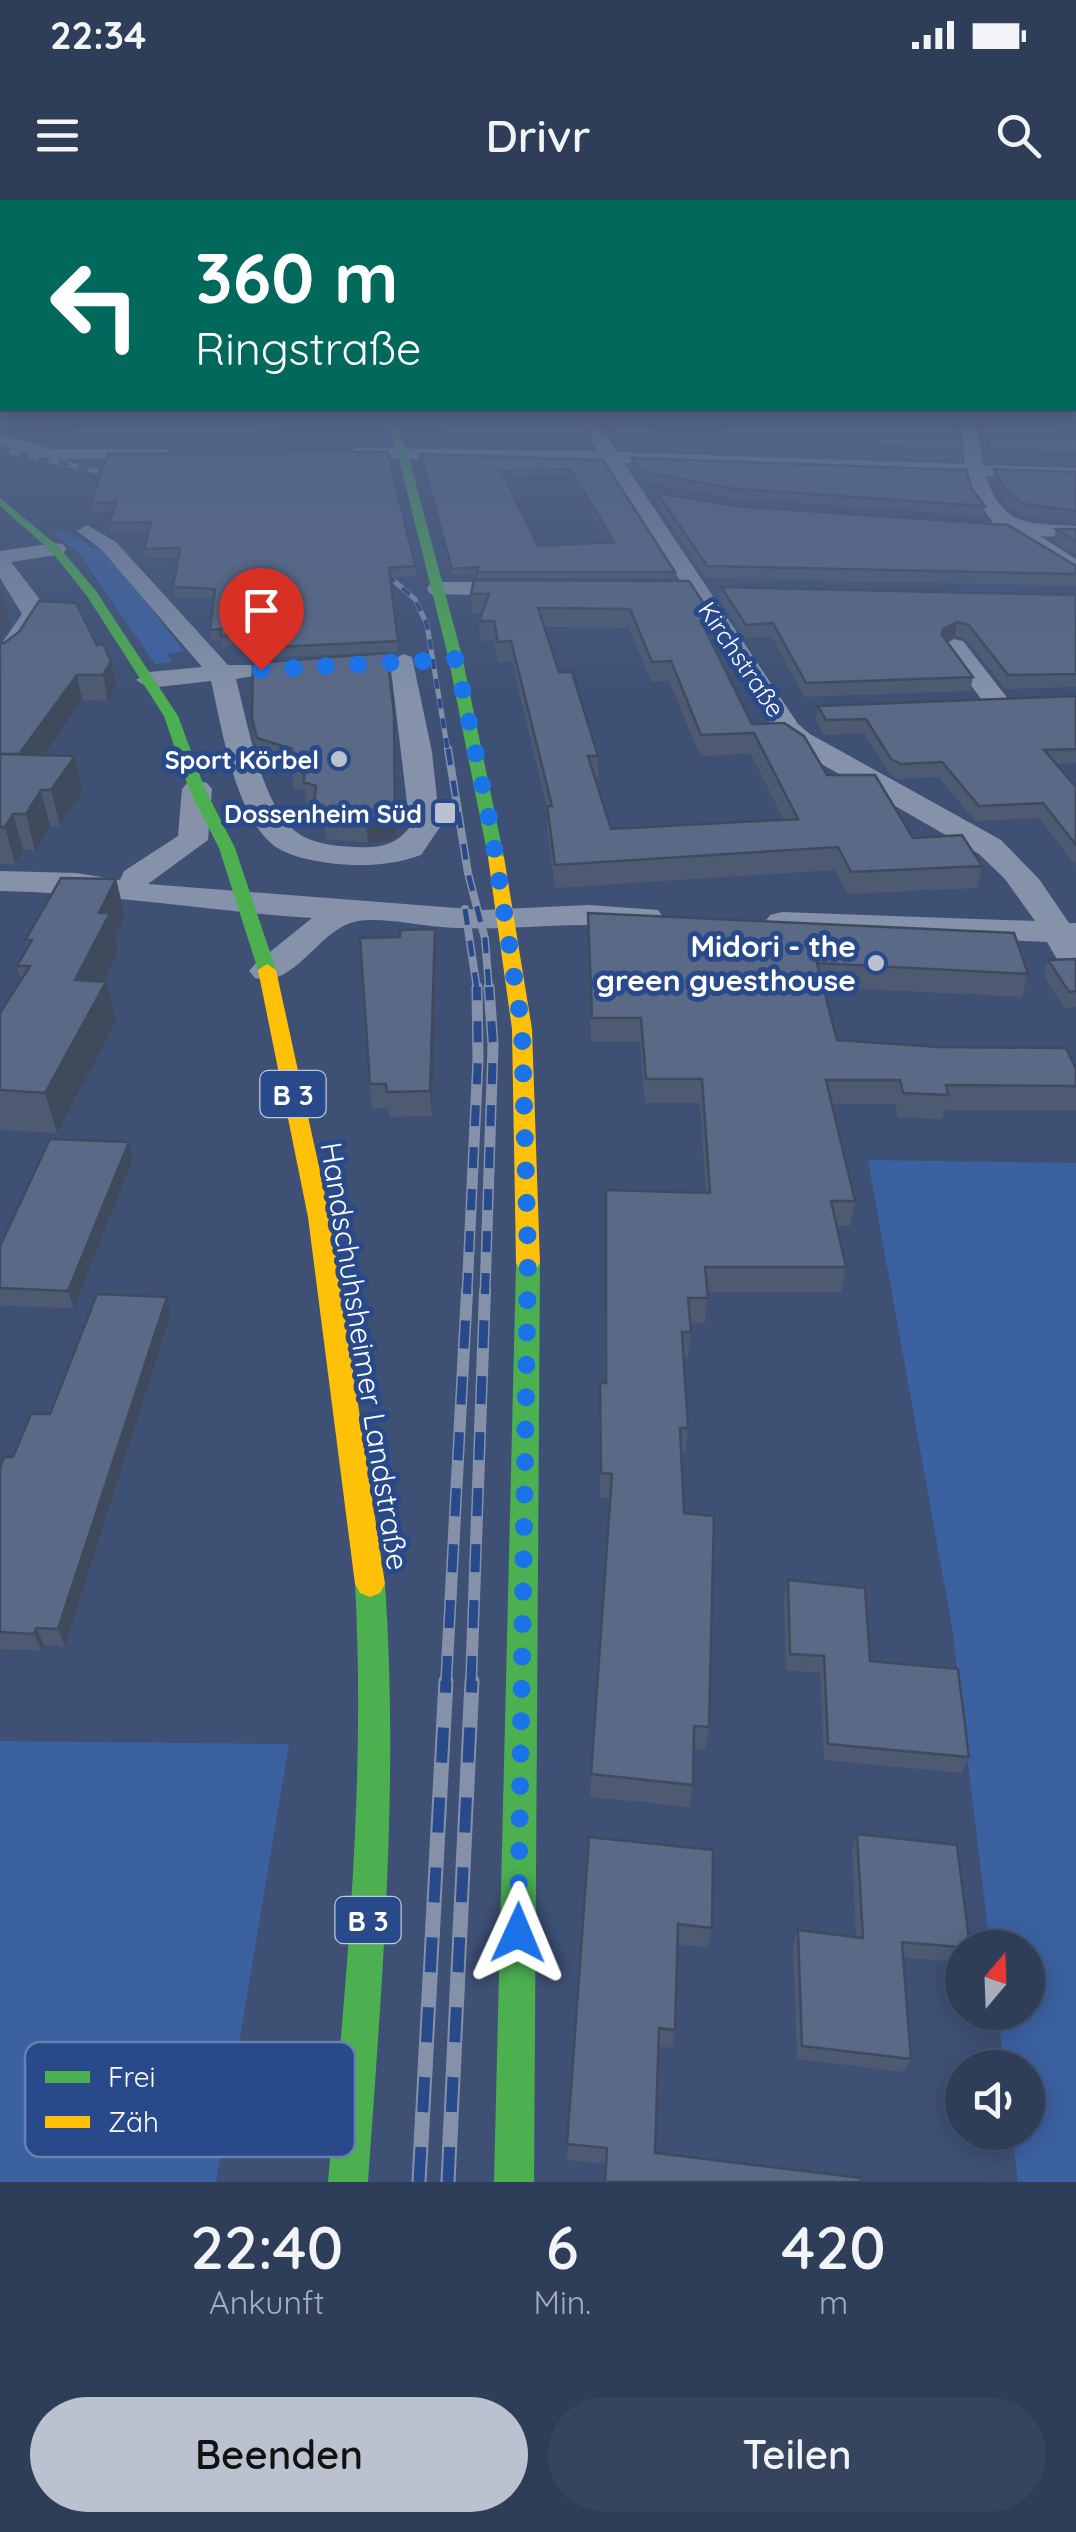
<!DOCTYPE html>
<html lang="de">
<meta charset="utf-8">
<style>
:root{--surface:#2e3d58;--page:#36445e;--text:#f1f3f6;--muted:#a7aeba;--line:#49566e;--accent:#bbc2cf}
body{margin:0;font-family:Quicksand,sans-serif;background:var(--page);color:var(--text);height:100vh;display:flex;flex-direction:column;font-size:38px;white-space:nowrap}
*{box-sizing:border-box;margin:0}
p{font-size:32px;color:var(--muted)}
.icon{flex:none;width:55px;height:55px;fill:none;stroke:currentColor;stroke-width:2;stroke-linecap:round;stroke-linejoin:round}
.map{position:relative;height:1982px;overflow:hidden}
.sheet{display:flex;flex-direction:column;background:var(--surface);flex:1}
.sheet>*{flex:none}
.top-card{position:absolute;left:0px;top:0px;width:1078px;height:210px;box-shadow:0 5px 25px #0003,0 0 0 2px var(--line);background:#00695c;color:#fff;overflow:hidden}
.needle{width:65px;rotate:19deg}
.fabs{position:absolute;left:945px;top:1730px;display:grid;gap:20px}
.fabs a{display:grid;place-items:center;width:100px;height:100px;border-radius:50%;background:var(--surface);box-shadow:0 5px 25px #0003,0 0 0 2px var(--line);font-size:50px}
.pin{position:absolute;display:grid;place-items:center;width:85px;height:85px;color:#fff;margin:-102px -42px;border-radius:50% 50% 50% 0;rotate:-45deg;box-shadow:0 0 10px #0007}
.pin .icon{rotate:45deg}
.me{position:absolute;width:110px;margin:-55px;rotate:1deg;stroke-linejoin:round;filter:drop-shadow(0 0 8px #0008)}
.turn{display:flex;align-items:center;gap:35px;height:210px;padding:0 30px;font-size:45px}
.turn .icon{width:130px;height:130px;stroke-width:2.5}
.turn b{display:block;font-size:70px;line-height:85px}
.eta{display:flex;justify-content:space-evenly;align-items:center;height:170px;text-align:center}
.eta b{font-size:60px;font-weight:600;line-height:70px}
.primary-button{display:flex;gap:20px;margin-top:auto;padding:20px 30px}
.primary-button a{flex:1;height:115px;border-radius:60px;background:var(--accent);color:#111;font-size:40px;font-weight:600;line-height:115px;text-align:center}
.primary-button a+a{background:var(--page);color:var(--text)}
.status{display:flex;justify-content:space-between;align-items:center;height:70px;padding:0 50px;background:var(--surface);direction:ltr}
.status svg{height:28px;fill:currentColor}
header{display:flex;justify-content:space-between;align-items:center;height:130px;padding:0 30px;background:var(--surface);font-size:45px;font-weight:600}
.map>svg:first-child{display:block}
.green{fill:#3c61a1}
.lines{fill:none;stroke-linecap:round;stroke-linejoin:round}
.street{fill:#8592a9;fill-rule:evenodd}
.fast{fill:#4caf50;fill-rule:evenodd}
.slow{fill:#ffc107;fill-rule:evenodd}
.rail-far4-casing{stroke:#8591a8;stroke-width:5}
.rail-far3-casing{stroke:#8591a8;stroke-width:8}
.rail-far2-casing{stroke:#8591a8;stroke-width:11}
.rail-far1-casing{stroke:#8591a8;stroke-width:12}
.rail-casing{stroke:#8591a8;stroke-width:15}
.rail-far4{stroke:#284a8b;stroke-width:4;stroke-dasharray:10;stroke-linecap:butt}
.rail-far3{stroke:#284a8b;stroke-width:5;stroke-dasharray:16;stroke-linecap:butt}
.rail-far2{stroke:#284a8b;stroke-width:8;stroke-dasharray:21;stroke-linecap:butt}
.rail-far1{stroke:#284a8b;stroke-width:9;stroke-dasharray:28;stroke-linecap:butt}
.rail{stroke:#284a8b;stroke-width:11;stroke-dasharray:35;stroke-linecap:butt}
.wall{fill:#4d5a72;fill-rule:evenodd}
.shaded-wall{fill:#3f4a5d}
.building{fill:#5a6985;stroke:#3f4a5d;stroke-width:2.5;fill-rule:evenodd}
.route{stroke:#1a73e8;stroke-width:18;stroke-dasharray:0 32.4}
.poi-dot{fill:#bbc2cf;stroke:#284a8b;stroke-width:4}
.labels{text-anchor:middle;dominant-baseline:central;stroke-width:10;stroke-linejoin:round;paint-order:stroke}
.far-street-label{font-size:25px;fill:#fff;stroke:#284a8b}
.far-poi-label{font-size:25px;font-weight:bold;fill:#fff;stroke:#284a8b;text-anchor:end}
.shield{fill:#284a8b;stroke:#bec9dc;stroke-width:2.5}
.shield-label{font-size:28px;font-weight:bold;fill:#fff}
.poi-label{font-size:30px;font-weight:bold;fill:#fff;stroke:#284a8b;text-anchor:end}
.street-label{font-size:30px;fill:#fff;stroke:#284a8b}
.key{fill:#284a8b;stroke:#6880ae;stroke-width:2.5}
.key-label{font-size:28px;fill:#fff}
</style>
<div class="status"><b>22:34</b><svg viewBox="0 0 49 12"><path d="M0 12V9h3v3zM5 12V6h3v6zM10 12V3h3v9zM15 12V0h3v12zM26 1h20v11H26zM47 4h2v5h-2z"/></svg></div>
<header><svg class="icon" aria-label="menu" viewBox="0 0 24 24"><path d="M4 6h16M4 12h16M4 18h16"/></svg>Drivr<svg class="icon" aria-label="search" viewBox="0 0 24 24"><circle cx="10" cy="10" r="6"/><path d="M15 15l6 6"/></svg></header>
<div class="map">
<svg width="1076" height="1982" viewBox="0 0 1076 1982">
<rect width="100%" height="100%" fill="#3e5175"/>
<path class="green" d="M60,331L83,340L91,349L103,347L184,451L168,454L172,462L155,464L77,351L52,332Z
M868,960L1076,963V1982H1018L1012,1933L1028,1932V1868L1004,1867L998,1813L1028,1812V1748L990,1747L952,1427Z
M0,1541L289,1544L216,1982H0Z"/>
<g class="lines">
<path class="street" d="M578,220H596L617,252L965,264L958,220H976L983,265L1076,268V280L986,276C1003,328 1029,323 1076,326V338L1040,336L1076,359V377L1009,335L953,330L950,326L953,322H993L974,297L967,276L624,263L798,524L810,534L1001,640L1039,679L1069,723H1076V774L1064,771L1047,742L770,729L765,722L770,715L782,712L1035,721L1005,679L979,654L790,546L778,535L605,262L357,258L348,253L357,248L598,251Z
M0,234L50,249H166L175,254L166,259H49L0,245Z
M87,325L116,342L228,465H259L263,470L259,475L236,479C247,520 261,604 295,631C311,644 335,646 355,647C379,648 395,646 410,627L390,462L403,454L412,457L432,552L440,627L421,655C390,666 361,667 328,663C311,660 291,657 276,647C235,618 222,528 211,481L149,488L136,480L149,472L202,467L102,350L77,331Z
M55,343L63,344L66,349L63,354L11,362L38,397L46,414C37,433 22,463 0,468V446L22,414L0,378V351Z
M438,382H528L539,389L528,396L430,394L427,389L430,384Z
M954,439L963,441L1005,495L1009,501L1005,507H987L942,446Z
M197,580L207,583L212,589L208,640L148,684L482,710L589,705L658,710L663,717L658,724C635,730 612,725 589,725C540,725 492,731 442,727C416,725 383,717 358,721C318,728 296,789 255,778L249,771L255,764L312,718C208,711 104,693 0,691V671L76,673L120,680L124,671L178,636L182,589L187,583Z"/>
<path class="fast" d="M384,220H394L407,251L462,456L504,657L502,661L496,662L488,657L448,456L397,251Z
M0,298L59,347L96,391L178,516L205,589L235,648L276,770L274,774L267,776L258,770L219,648L189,589L164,516L87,396L51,351L0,306Z
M528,1055L536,1057L540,1063L534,1982H494L516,1063L520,1057Z
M370,1371L380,1375L385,1384C399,1584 382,1782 368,1982H328C346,1782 366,1585 355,1384L360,1375Z"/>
<path class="slow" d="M496,652L504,657L532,829L540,1063L536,1069H520L516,1063L512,829L488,657Z
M267,764L276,770L330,1017L385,1384L380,1393L370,1397L360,1393L355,1384L308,1017L258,770Z"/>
<g class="rail-far4-casing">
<path id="rail-far4" d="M0,249L127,278
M372,362L415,399L427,425L448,552"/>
</g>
<g class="rail-far3-casing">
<path id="rail-far3" d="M448,549L468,673L485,739L489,789
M465,709L477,789"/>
</g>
<g class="rail-far2-casing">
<path id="rail-far2" d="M467,1094L478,859L477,787
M485,1094L493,845L489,787"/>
</g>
<g class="rail-far1-casing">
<path id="rail-far1" d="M446,1484L467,1091
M471,1484L485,1091"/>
</g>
<g class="rail-casing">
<path id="rail" d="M419,1982L446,1481
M448,1982L472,1481"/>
</g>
<use href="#rail-far4" class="rail-far4"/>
<use href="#rail-far3" class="rail-far3"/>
<use href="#rail-far2" class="rail-far2"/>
<use href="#rail-far1" class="rail-far1"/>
<use href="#rail" class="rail"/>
</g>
<path class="wall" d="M402,220H581L591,236V247L414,242Z
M599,220H647L661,239L660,250L619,248Z
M977,220H1076V265L986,261Z
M14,225L382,232L383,243L69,245L66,234L68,233L37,241L16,235Z
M719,241L963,249L961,260L718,252Z
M108,254L415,366L416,376L391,377L398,452L256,458L255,445L222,447L221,440H212L210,430L214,399L175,397L173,387L179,358H145L144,349L148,331L111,333L109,323L113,311L92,312L91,303Z
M420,254L603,260L675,372L674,378H477V374L452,375ZM570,275L610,343L538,346L505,277Z
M632,258L972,289L985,306L983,316L735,298L641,282L631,267Z
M994,269L1076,272V323L1021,316L1004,303L992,280Z
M657,293L1076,366V386L706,378L656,304Z
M1056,329H1076V355L1053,341Z
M474,380L715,421L713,440H710L752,524L913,638L982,666L977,688L848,694L835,670L555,688L547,628V608L512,461L498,462L494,440L480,441L479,421L482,413H472L471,394ZM544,427L629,428L651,482L669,481L700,556L751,554L784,620L611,629L594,577H598V556L559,472Z
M721,387L1076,395V487L1005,489L966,439L955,435L945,440L973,477L970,491L804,497L772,437L745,438L720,400Z
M39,401L116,486L108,501L82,500L44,555L75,556L83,591L60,626H50L35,651L23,650L15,664H0V444L4,443L19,432Z
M1076,496V563L1056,564L1076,587V666L1039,618L975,621L939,577L898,579L889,573L863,533L824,535L816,520L818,506Z
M252,518L396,534L397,638L368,643L326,639L324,627H317L314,606L306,604L305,589L294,590L291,569L260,558L254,539Z
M116,679L125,717L115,736L118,751L104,782L116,822L57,933L0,930V813L21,780L17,766L28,747L26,739Z
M588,713L1028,774L1022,797L823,787L837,840L1076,869V910H945L942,919L898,917L895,904H832L855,1001L850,1026H837L846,1067L841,1092H707L705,1123H690L691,1132L688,1157H684L688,1228L685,1253H681L684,1313L709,1527L705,1550L694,1549L693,1585L690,1607L590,1597L610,1298H600L599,1208L600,1183H604L606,990L706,993L700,903H645L640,842H591Z
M435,729L436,753L432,916L389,917L388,908L372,909L370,884L400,737Z
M1076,759V807L1064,808L1044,776L1048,760Z
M129,942L133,959L74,1108L0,1106V1046Z
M167,1097L171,1114L65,1446L44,1445L42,1451L0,1449V1268L13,1257L50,1214Z
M788,1380L969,1557L962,1573L824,1560L820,1473L786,1470L784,1398Z
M857,1634L962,1748V1763L903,1757L911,1859L904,1872L797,1859L793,1745L798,1730L856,1737L852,1650Z
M589,1637L712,1728L708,1748L678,1744L675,1830L672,1848L658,1846L655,1953L862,1982H604L605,1964L567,1960Z"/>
<path class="shaded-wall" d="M75,220H85L87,228L37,241L34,230Z
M0,387L11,424L0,440Z
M957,422L955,435L940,443L943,429Z
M111,461L116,486L108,501L103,475Z
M77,475L82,500L22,587L15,560Z
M394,514L397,638L368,643L366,621Z
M75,556L83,591L60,626L51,590Z
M41,590L50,626L35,651L26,614Z
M13,614L23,650L15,664L5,627Z
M116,679L125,717L115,736L118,751L88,815L106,782L116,822L57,933L45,893L75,780L99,713Z
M435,729L436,753L432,916L430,891Z
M129,942L133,959L74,1108L68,1091Z
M167,1097L171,1114L65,1446L58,1429Z
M36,1428L44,1445L42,1451L34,1434Z"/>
<path class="building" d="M17,220H75L34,230L14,225Z
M82,220H378L382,232L66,234Z
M407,220H581L591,236L414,232Z
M606,220H647L661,239L619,238Z
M722,220H959L963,249L719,241Z
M981,220H1076V254L988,250Z
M388,252L415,366L389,368L398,441L255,448V435L221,436V429L210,430L215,389L173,387L180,348L144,349L151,322L109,323L116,302L91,303L108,254Z
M420,254L603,260L675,372H477L478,367L452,369ZM570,269L614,342L538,346L502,271Z
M632,258L966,270L972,289L985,306L736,289L642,272Z
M994,269L1076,272V311L1024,304L1006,291Z
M657,293L736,306L1008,325L1076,366V374L707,366Z
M1056,329H1076V341Z
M474,380L689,381L715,421H701L752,524L784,523L804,536L827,575H875L913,638L962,635L982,666L851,672L838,647L555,665L547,606H552L511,441L498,442L494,421H479L489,394H471ZM538,408L630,409L652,462L671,461L701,535L754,533L798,619L611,629L588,556H598L572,472H559Z
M721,387L1076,395V474L1008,475L969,425L957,422L943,429L942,435L973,477L806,483L773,423L746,425Z
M39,401L76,403L97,445L103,444L111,461L103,475H77L19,554H0V444L4,443L19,432Z
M387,453L394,514L395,616L366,621L323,617V605H314L316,586L304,582V568L291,569L292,549L257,538L252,518L253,463Z
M1076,496V549L1044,550L1076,587V645L1043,603L979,606L942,562L901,564L891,559L866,519L826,520L818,506Z
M0,554L75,556L51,590H41L26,614H13L5,627H0Z
M61,678L116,679L99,713H110L75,780L106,782L45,893L0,890V813L30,766H17L32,740L26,739Z
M588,713L1014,733L1028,774L817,763L837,840L938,847L1066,848L1076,869V886L946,885L948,895L903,893L900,880H826L855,1001H831L846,1067H705L708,1098H688L691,1132H682L688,1228H680L684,1313L714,1316L709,1527L694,1526L693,1585L591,1574L612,1274L601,1273L600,1183H606V990L710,993L702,879H646L641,818H592Z
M435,729L430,891L387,892L386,884H370L360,738L400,737V730Z
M1076,759V791L1069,792L1048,760Z
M50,939L129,942L68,1091L0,1088V1046Z
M97,1094L167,1097L58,1429L36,1428L34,1434L0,1432V1268L4,1257H13L31,1214H50Z
M788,1380L865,1388L870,1461L958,1469L969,1557L828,1544L824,1456L790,1454Z
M857,1634L957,1645L970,1748L902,1742L911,1859L802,1846L798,1730L863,1738Z
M589,1637L713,1650L712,1728L678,1724L675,1830L659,1828L655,1953L861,1978L862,1982H605L607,1948L567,1944Z"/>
<linearGradient id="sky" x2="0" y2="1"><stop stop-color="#222d40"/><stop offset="0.44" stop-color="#526589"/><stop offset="1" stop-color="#526589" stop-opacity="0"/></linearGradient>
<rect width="1076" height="497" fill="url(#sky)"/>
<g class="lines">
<path class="route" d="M261,470L456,459L491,627L522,828L528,1057L518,1733"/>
</g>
<g class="poi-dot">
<circle cx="339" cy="559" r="10"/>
<rect x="433" y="601" width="24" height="24" rx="5"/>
<circle cx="876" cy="763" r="10"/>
</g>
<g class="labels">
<g class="far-street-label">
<text transform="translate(742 459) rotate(56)">Kirchstraße</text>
</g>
<g class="far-poi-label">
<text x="319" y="559">Sport Körbel</text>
<text x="422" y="613">Dossenheim Süd</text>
</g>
<g class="shield">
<rect x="260.5" y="871" width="65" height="46" rx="8"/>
<rect x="335.5" y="1697" width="65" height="46" rx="8"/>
</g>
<g class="shield-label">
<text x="293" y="894">B 3</text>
<text x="368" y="1720">B 3</text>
</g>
<g class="poi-label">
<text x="856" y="746">Midori - the<tspan x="856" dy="34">green guesthouse</tspan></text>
</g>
<g class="street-label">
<text transform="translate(365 1156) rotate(81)">Handschuhsheimer Landstraße</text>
</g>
</g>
<rect x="25" y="1842" width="330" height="115" rx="15" class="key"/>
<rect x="45" y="1871" width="45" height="12" fill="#4caf50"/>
<rect x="45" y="1916" width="45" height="12" fill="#ffc107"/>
<g class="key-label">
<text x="108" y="1887">Frei</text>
<text x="108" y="1932">Zäh</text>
</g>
</svg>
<div class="fabs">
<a><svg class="needle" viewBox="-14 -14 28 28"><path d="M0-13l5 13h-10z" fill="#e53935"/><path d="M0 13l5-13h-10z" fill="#a7aeba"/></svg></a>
<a><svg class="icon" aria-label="sound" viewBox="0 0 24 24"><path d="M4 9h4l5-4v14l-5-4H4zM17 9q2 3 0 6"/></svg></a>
</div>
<div class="pin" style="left:261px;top:470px;background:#d93025"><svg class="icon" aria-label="arrive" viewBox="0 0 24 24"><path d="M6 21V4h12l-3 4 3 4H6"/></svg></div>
<svg class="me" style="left:518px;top:1733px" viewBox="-20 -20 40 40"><path d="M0-17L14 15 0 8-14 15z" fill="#1a73e8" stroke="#fff" stroke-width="4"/></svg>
<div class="top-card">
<div class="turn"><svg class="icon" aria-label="left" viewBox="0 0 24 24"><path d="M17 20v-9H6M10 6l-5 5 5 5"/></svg><div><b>360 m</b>Ringstraße</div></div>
</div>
</div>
<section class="sheet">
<div class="eta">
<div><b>22:40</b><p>Ankunft</p></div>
<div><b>6</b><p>Min.</p></div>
<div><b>420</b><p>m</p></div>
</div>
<div class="primary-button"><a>Beenden</a><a>Teilen</a></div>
</section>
